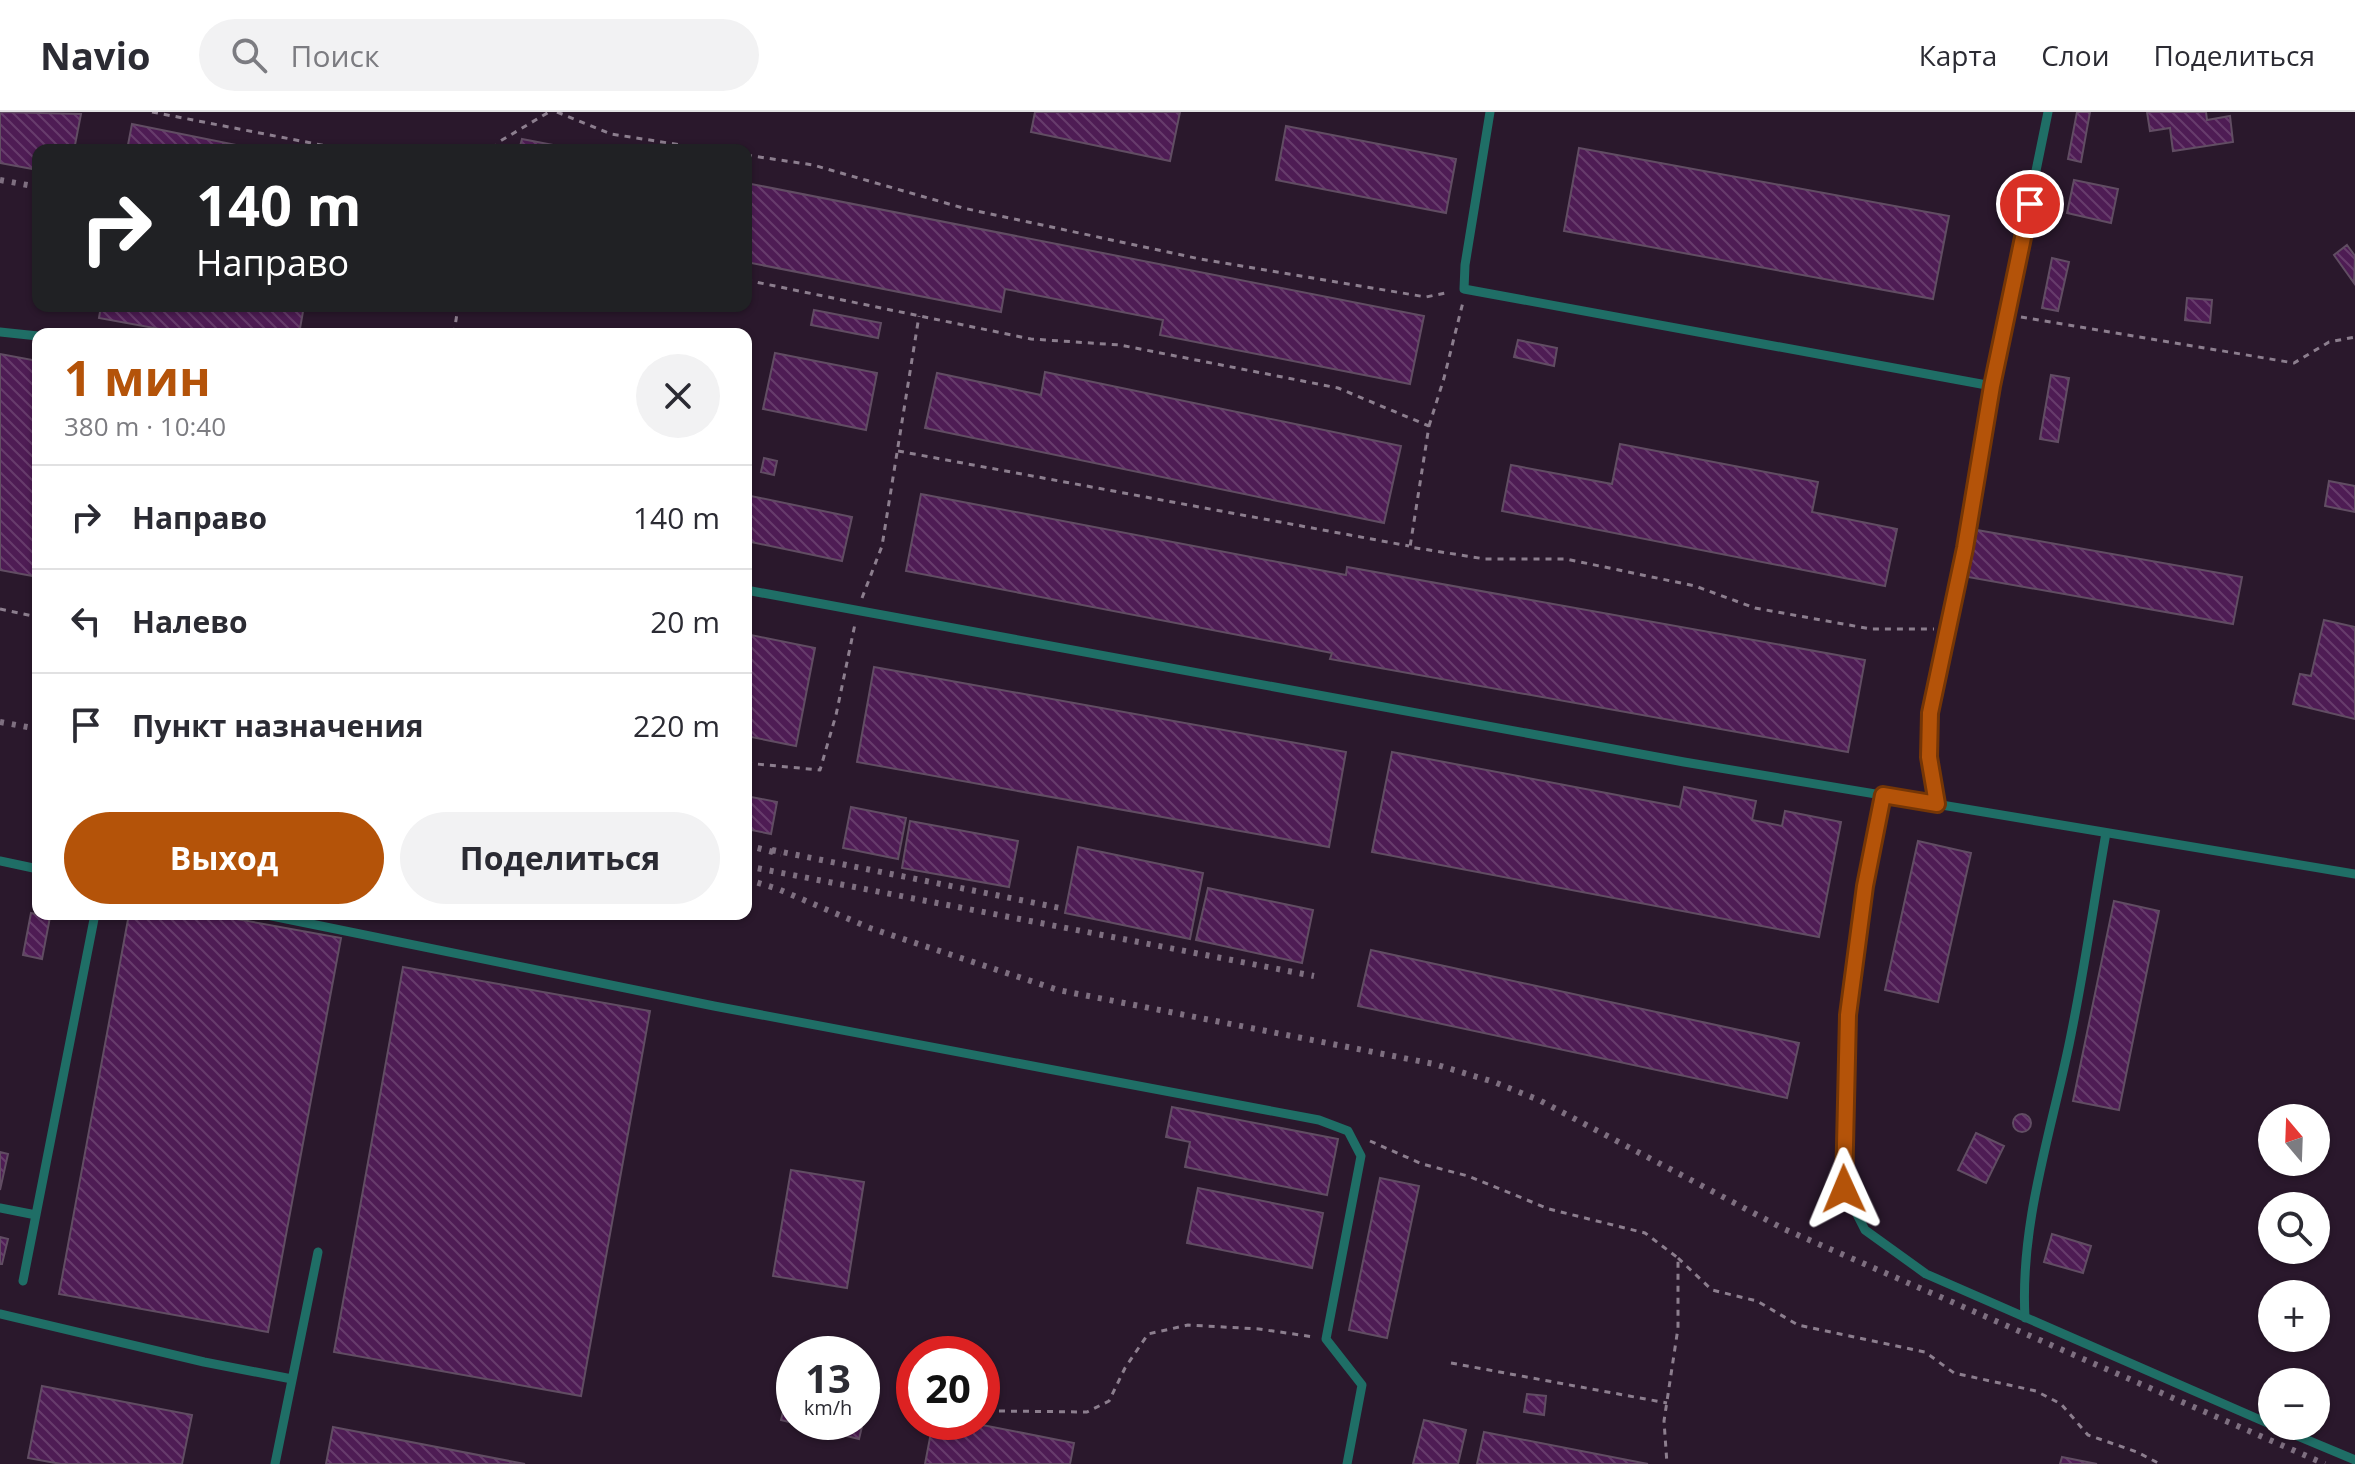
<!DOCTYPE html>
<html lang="ru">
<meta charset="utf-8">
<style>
:root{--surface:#fff;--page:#f2f2f3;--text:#2b2b33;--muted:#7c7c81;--line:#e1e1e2;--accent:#b45309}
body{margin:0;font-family:"Open Sans",sans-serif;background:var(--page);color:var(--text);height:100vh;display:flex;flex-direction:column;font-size:30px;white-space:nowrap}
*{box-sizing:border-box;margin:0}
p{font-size:26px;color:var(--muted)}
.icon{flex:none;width:44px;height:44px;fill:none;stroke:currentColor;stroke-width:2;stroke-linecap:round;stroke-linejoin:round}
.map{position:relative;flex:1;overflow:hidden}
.sheet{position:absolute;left:32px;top:216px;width:720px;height:592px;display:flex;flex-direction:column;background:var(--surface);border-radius:16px;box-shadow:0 2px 6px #0004}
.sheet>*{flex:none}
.hud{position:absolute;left:32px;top:32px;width:720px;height:168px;border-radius:16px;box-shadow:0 2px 6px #0004;background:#202124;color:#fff;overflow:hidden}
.needle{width:52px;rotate:341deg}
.buttons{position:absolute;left:2258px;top:992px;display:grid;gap:16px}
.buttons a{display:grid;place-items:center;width:72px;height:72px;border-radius:50%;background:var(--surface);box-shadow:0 2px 6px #0004;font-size:40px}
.speed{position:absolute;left:776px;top:1224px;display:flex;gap:16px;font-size:40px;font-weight:700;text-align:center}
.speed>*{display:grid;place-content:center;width:104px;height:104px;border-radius:50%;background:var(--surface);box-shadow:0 2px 6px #0004;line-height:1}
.speed small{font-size:20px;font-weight:400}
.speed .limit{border:12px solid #d22;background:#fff;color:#111}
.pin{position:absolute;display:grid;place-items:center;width:68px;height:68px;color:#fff;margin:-34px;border:4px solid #fff;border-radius:50%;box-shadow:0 2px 8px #0007}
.me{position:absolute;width:88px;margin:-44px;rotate:359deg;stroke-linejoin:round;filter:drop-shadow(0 0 6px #0008)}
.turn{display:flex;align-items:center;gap:28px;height:168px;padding:0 32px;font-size:36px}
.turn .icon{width:104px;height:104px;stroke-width:2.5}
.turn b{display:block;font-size:56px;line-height:68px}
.round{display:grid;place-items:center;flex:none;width:84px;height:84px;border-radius:42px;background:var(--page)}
.overview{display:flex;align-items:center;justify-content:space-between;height:136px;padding:0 32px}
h1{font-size:48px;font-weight:700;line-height:60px;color:var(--accent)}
.cta{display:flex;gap:16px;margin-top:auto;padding:16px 32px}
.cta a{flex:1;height:92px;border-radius:48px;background:var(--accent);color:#fff;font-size:32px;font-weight:700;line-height:92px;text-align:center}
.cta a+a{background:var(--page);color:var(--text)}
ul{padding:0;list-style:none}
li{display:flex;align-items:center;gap:24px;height:104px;padding:0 32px;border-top:2px solid var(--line)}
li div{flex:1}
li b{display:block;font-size:30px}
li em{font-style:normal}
header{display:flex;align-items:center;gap:48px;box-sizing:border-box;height:112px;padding:0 40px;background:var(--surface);border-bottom:2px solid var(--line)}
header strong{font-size:38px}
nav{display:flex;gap:44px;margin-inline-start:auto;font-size:28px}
.search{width:560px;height:72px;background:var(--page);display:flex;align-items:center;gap:20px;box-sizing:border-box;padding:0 28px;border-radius:44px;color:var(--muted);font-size:30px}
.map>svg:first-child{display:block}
.building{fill:url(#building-back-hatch);stroke:#614d63;stroke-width:2}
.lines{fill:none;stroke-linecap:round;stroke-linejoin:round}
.path{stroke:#8c7e8e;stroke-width:3;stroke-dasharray:6 6;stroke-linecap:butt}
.service{stroke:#1f6e66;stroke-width:9}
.rail{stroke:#7e6f80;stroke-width:6;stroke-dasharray:4 8;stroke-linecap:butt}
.route-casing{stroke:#753606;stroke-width:20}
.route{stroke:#b45309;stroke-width:14}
</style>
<header>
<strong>Navio</strong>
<div class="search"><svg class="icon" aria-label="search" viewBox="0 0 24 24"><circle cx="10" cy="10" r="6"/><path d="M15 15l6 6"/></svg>Поиск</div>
<nav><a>Карта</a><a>Слои</a><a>Поделиться</a></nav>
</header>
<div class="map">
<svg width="2355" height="1352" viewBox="0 0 2355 1352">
<defs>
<pattern id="building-back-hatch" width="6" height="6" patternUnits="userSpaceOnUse" patternTransform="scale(2)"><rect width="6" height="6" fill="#4e1c54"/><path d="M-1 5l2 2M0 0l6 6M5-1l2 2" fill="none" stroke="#673c6c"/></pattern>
</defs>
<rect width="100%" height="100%" fill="#2a182c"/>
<path class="building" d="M0,0L81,2L74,38H38V58L0,51Z
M1035,0H1180L1170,49L1031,20Z
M2077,0H2090L2081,50L2068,47Z
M2147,0H2206L2207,8L2230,4L2233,30L2173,39L2170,16L2150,19Z
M132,12L261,38H127Z
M1286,14L1456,47L1446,101L1276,68Z
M522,27L579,38H519Z
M1579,36L1949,104L1933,187L1564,119Z
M2074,68L2118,77L2111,111L2067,101Z
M746,71L1424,204L1410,272L1160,223L1163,208L1005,177L1001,200L746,150Z
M2347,133L2355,144L2354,171L2334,143Z
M2052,146L2069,150L2058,199L2042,196Z
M2187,186L2212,188L2210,211L2185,208Z
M101,194H304L299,222H187L99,206Z
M814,198L881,211L878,226L811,213Z
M1518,228L1557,236L1554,254L1514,245Z
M775,241L877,261L866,318L763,297Z
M0,242L38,249V465L0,458Z
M1045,260L1401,334L1384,411L925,316L937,261L1041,283Z
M2051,263L2069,266L2058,330L2040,327Z
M1620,332L1818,370L1812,400L1897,417L1885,474L1502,399L1511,353L1612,372Z
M764,346L777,349L774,363L761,360Z
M2329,369L2355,374V400L2325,394Z
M921,382L1346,463L1347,455L1865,548L1848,640L1330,547L1332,541L906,459Z
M746,383L852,405L842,449L746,429Z
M1977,418L2242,465L2233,512L1968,465Z
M2324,508L2355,515V607L2293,592L2300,562L2311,564Z
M746,522L815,536L796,634L746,624Z
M874,555L1346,640L1329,735L857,650Z
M1392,640L1680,695L1684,675L1756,689L1752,708L1782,714L1785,699L1841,710L1819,825L1372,740Z
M746,684L777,690L771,722L746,717Z
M851,695L906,706L898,747L843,736Z
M910,709L1018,729L1009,775L902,756Z
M1918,729L1971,741L1938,890L1885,878Z
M1078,735L1203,761L1190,827L1065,801Z
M1208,776L1313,798L1302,851L1196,828Z
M2114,789L2159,799L2119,998L2073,989Z
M31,801L50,805L42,847L23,843Z
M129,802H209L341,826L268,1220L59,1182Z
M1371,838L1799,931L1787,986L1358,894Z
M403,855L650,899L581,1284L334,1240Z
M1172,995L1338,1027L1327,1083L1185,1055L1190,1030L1166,1025Z
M2013 1011a9 9 0 1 1 18 0a9 9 0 1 1-18 0Z
M1976,1021L2004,1034L1986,1071L1958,1058Z
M0,1040L8,1042L0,1078Z
M791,1058L864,1070L847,1176L773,1164Z
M1380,1066L1419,1074L1387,1226L1349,1218Z
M1198,1076L1323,1101L1312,1156L1187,1131Z
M2052,1122L2091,1134L2083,1161L2044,1150Z
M0,1125L8,1127L2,1152H0Z
M794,1256V1310H862V1263L874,1265L859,1327L781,1308Z
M42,1274L192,1303L182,1352H61L28,1346Z
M1527,1282L1546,1284L1544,1303L1524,1300Z
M1424,1308L1466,1318L1458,1352H1413Z
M933,1310H967L1074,1331L1070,1352H925Z
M333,1315L525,1352H326Z
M1484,1320L1648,1352H1477Z
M2062,1345L2097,1352H2060Z"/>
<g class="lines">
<path class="path" d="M152,0L347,38
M557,0L611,22L713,38
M495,38L497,31L549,0
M746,43L813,53L963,96L1200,147L1426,185L1450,180
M746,168L1031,227L1120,233L1338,276L1429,314L1410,435L1485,447H1566L1695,474L1755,496L1871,517H1934
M2021,205L2294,251L2329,230L2355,225
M454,222L458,194
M1429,314L1444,266L1463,190
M898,339L1409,434
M862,486L882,434L919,204
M0,497L38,505
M746,651L820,658L836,603L855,512
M1370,1029L1422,1052L1468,1064L1549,1097L1645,1121L1678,1146V1216L1664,1309L1667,1352
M1678,1146L1712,1178L1757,1189L1798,1213L1925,1240L1954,1261L2036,1279L2061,1292L2088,1323L2137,1340L2160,1352
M1451,1251L1667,1291
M999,1299L1087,1300L1109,1289L1125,1256L1148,1222L1188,1213L1259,1217L1314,1225"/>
<path class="service" d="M1490,0L1465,153L1464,177L1992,274
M0,220L38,224
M746,478L1684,650L2355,762
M1883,683L1865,774L1848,903L1844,1077L1865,1118L1926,1162L2272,1313
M1937,692L1929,645L1930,601L1965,436L1992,274L2048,0
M0,749L38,757
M262,802L714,894L1319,1008L1348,1019L1361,1044L1326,1227L1362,1273L1347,1352
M0,1096L36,1103
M23,1169L95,802
M0,1202L204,1250L292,1267
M2025,1206C2020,1116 2048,1030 2067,942C2083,869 2093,794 2106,721
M2274,1314L2355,1348
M275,1352L318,1140"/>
<path class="rail" d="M0,68L38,75
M0,610L38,617
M746,733L781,742
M772,738L1060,796
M746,754L1314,864
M746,767L778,777L870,816L1058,878L1434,952L1494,970L1539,988L1784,1117L2325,1352"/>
</g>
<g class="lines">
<g class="route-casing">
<path id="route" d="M1844,1077L1848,903L1865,774L1883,683L1937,692L1929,645L1930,601L1965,436L1992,274L2030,92"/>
</g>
<use href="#route" class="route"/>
</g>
</svg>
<div class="buttons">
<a><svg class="needle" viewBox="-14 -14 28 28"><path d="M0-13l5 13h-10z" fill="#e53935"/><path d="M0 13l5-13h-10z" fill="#7c7c81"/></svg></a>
<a><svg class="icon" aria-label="search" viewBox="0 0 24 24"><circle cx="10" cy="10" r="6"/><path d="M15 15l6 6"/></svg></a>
<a>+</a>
<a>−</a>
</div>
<div class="speed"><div>13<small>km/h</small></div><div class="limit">20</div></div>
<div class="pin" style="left:2030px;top:92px;background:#d93025"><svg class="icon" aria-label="arrive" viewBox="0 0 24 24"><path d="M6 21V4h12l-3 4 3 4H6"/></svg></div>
<svg class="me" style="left:1844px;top:1077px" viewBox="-20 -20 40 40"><path d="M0-17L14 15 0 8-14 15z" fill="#b45309" stroke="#fff" stroke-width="4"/></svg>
<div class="hud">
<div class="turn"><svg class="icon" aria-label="right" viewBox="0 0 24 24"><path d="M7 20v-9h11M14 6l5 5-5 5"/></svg><div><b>140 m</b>Направо</div></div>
</div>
<section class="sheet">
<div class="overview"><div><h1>1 мин</h1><p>380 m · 10:40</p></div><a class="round"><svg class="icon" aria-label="close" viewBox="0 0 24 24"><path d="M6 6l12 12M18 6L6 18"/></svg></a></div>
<ul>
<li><svg class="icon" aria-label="right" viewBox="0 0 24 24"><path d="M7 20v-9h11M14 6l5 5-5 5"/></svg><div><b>Направо</b></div><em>140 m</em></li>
<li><svg class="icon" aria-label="left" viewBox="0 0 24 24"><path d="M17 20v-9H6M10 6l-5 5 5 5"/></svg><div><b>Налево</b></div><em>20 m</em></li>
<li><svg class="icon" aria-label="arrive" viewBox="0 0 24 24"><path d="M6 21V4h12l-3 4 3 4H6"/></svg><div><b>Пункт назначения</b></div><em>220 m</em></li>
</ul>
<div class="cta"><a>Выход</a><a>Поделиться</a></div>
</section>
</div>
